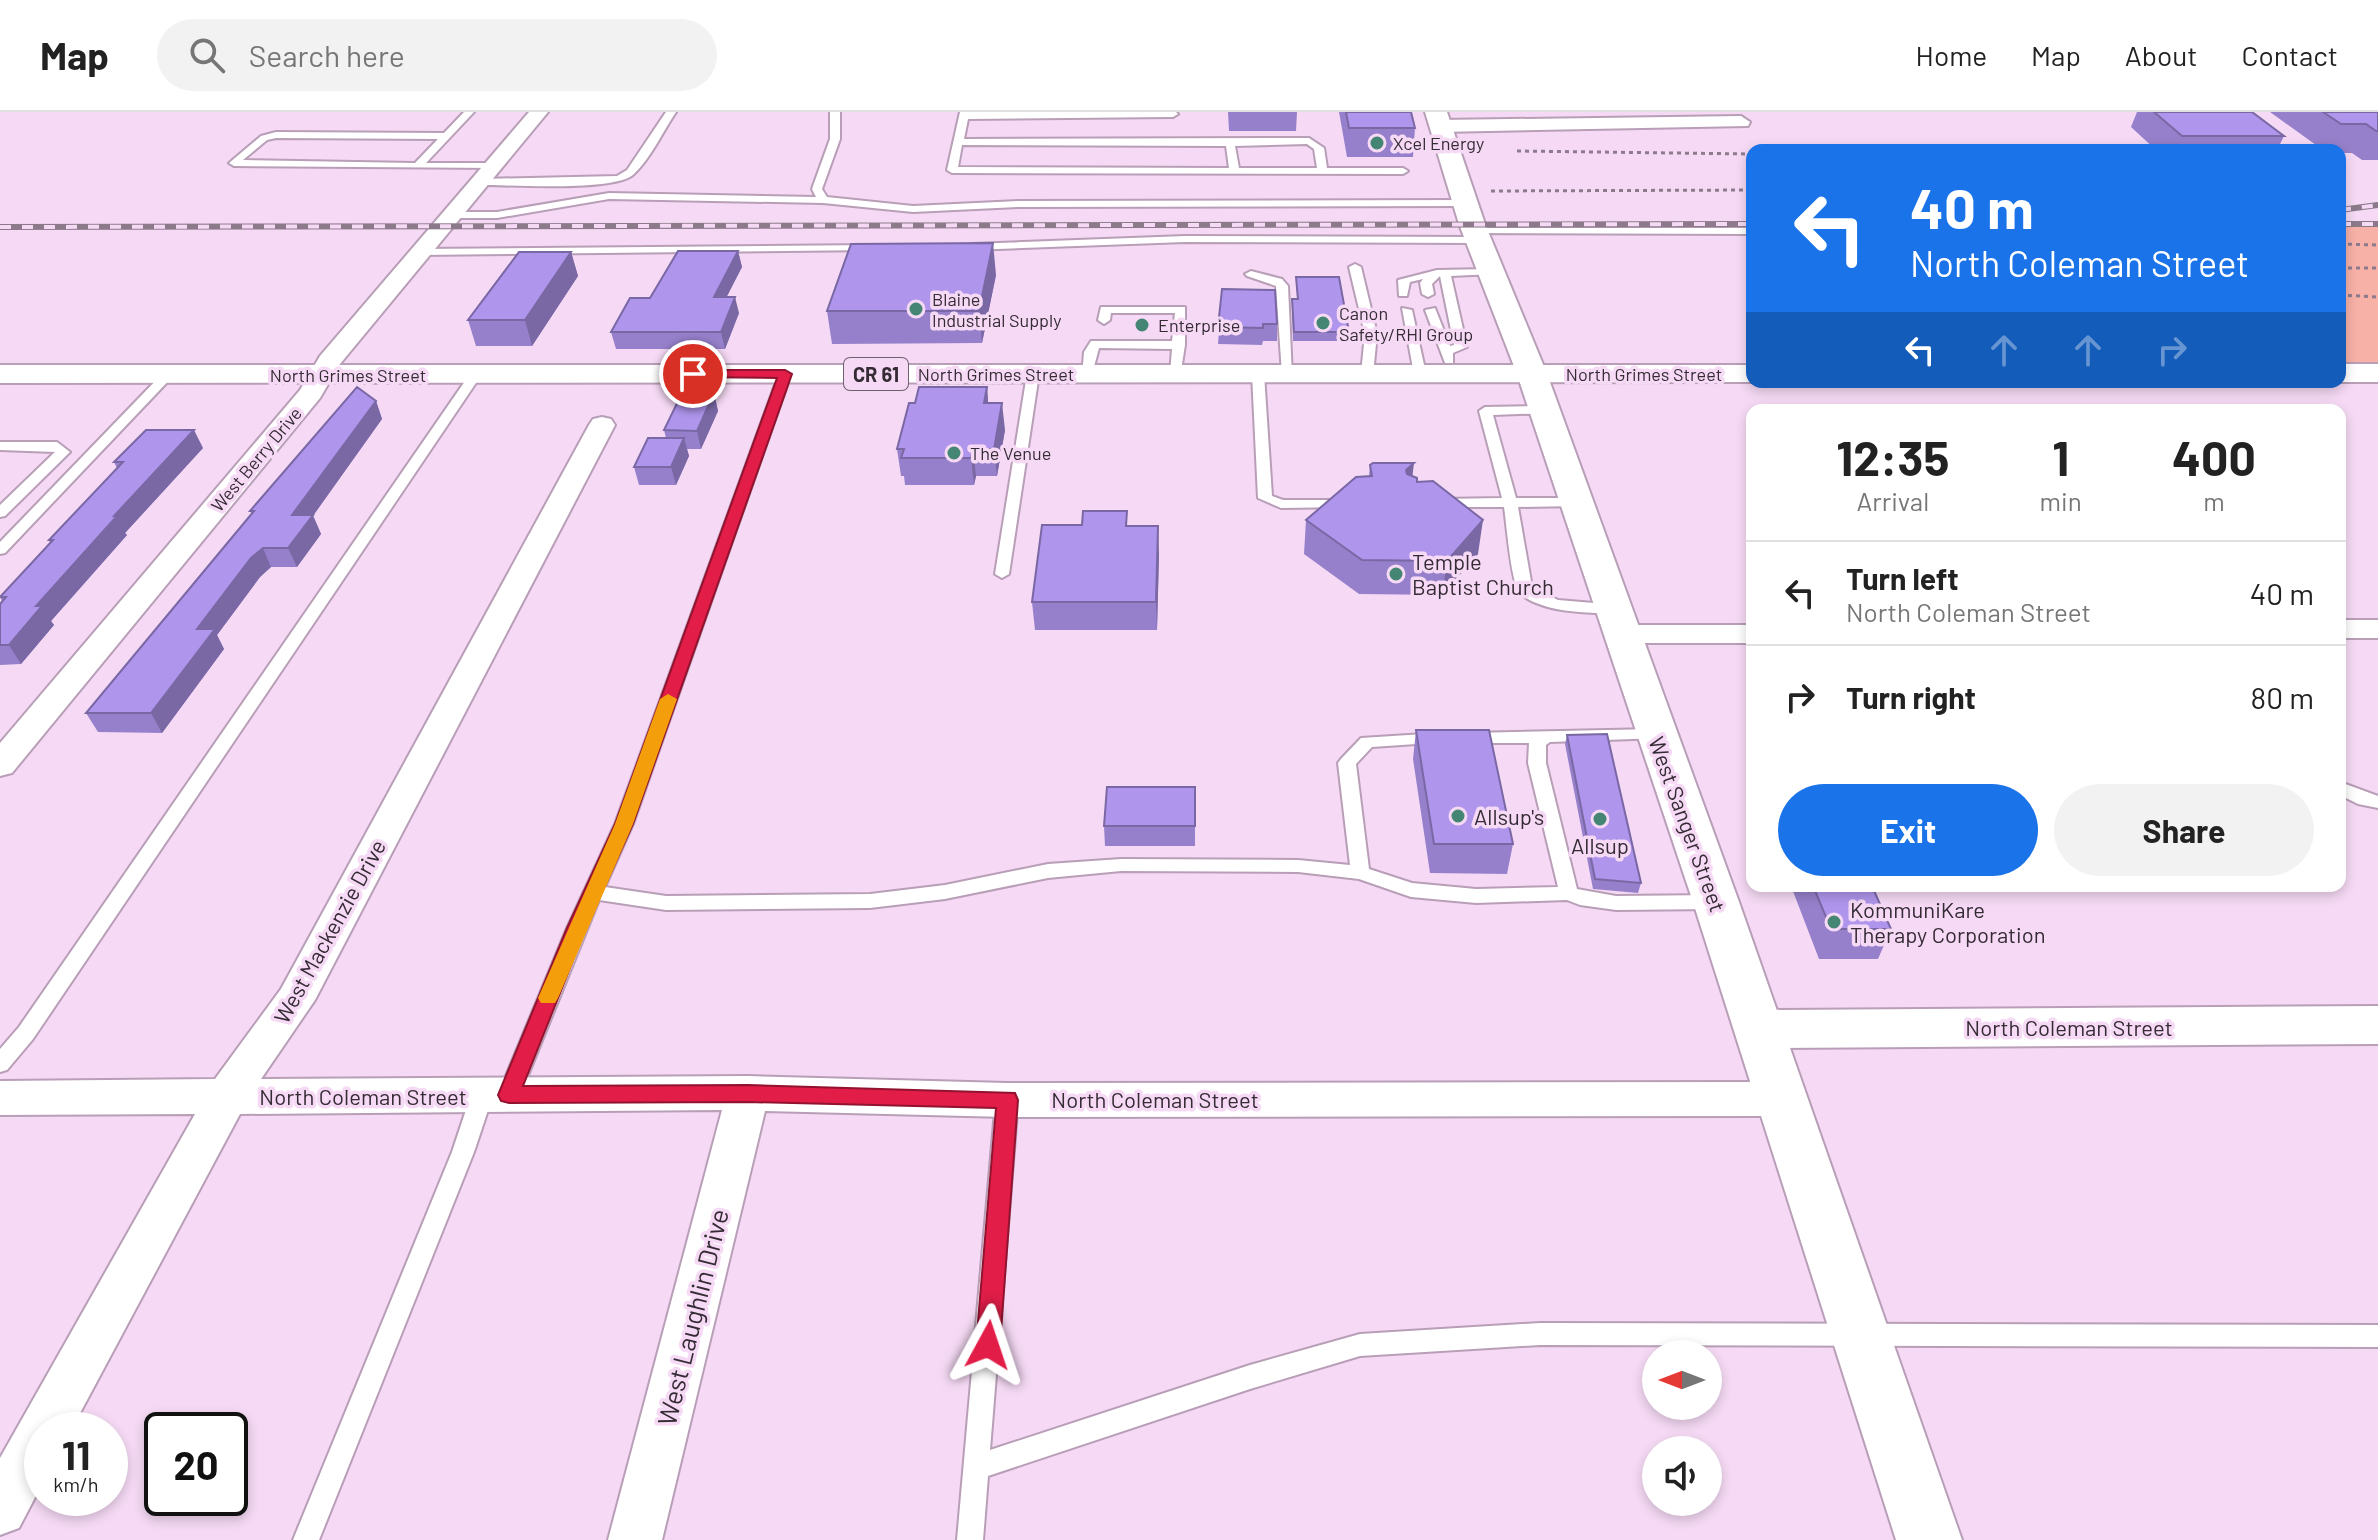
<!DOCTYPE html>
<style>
:root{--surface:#fff;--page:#f2f2f2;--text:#222;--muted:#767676;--line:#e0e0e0;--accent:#1a73e8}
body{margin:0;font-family:Barlow,sans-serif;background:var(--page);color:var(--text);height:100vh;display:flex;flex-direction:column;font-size:30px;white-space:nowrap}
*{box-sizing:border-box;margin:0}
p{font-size:26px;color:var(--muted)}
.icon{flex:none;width:44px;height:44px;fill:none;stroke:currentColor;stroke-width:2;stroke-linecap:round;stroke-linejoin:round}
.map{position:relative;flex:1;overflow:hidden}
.side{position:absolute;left:1746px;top:292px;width:600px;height:488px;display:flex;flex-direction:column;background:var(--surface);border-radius:16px;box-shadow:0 4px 12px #0003}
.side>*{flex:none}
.banner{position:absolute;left:1746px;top:32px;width:600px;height:244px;border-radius:16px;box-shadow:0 4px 12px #0003;background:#1a73e8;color:#fff;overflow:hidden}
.needle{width:52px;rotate:270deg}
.tools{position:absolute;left:1642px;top:1228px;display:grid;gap:16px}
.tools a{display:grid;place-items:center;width:80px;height:80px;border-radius:50%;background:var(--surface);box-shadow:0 4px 12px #0003;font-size:40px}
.speed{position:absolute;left:24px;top:1300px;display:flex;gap:16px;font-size:40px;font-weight:700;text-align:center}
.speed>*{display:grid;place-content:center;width:104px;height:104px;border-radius:50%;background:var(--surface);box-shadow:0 4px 12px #0003;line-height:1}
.speed small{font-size:20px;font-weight:400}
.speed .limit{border:4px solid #111;border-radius:12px;background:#fff;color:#111}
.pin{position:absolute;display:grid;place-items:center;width:68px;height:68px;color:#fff;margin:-34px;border:4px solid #fff;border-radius:50%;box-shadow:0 2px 8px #0007}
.me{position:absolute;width:88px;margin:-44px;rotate:5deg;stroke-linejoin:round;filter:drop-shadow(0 0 6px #0008)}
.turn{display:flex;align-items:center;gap:28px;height:168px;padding:0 32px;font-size:36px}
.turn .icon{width:104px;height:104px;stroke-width:2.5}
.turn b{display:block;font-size:56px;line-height:68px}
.lanes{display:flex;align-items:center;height:76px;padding:0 32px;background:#0003;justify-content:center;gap:40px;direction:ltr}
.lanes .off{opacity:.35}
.eta{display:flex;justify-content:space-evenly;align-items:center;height:136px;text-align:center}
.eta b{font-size:48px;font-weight:700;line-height:56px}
.cta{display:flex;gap:16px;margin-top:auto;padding:16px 32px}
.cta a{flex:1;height:92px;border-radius:48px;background:var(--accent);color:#fff;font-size:32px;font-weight:700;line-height:92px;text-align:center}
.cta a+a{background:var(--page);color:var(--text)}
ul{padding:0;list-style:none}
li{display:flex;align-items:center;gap:24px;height:104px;padding:0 32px;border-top:2px solid var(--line)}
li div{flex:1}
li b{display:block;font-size:30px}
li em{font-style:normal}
header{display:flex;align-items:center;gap:48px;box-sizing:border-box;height:112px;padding:0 40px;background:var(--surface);border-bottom:2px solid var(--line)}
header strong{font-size:38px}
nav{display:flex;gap:44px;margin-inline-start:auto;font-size:28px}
.search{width:560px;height:72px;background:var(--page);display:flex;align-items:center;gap:20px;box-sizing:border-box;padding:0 28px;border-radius:44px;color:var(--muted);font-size:30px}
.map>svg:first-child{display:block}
.green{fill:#f7b1a7}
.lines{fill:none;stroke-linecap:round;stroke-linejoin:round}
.service-casing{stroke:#b89eb7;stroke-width:4}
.minor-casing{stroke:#b89eb7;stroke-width:4}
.tertiary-casing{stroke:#b89eb7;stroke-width:4}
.secondary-casing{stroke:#b89eb7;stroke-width:4}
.primary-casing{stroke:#b89eb7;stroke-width:4}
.path{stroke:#8d7b8d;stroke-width:3;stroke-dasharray:4 4;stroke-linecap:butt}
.service{fill:#fff;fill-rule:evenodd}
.minor{fill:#fff;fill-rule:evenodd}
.tertiary{fill:#fff;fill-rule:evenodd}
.secondary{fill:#fff;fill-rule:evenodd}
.primary{fill:#fff;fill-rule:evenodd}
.rail-casing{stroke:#8c7a8b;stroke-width:6}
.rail{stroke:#f6daf5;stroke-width:4;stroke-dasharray:11;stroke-linecap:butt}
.wall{fill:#9680cb}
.shaded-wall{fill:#7a68a5}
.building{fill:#af95ec;stroke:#7a68a5;stroke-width:2}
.route{fill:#e11d48;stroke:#92132f;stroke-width:2}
.slow{fill:#f59e0b}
.poi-dot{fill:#448574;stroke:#f6daf5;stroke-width:3}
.labels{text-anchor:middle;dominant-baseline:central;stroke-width:7;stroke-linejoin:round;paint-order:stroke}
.far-poi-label{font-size:18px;fill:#352b35;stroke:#f6daf5;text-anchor:start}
.far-street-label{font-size:18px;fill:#352b35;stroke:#f6daf5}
.shield{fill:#f6daf5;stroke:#6f606f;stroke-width:2}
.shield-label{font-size:20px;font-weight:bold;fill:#352b35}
.poi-label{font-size:22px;fill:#352b35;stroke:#f6daf5;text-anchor:start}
.street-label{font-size:22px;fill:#352b35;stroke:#f6daf5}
.near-street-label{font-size:26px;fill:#352b35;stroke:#f6daf5}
</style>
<header>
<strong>Map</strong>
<div class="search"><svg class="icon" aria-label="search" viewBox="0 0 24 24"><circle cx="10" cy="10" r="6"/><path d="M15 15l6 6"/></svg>Search here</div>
<nav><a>Home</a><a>Map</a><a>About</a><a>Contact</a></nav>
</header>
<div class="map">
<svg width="2378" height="1428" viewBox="0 0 2378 1428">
<rect width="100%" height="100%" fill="#f6daf5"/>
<path class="green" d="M2340,111H2378V251H2340Z"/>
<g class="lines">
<g class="service-casing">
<path id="service" d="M464,0H474L426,51H494L498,52V56L234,54L229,51L261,24L276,20L444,21ZM276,26L438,27L415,51L243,48L267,28Z
M666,0H676C663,19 651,46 634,62C616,80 511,73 481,73L476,70L481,67L617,64L627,58Z
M830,0H840V27L822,77L827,85L913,94L1018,89L1466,88L1471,91L1466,94L1018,95L913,100L823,91L609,87L497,106H451L446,103L451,100H497L609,81L816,85L812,77L830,27Z
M960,0H1176L1178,2L1173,5L968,7L964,27L1309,26L1324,36L1327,56H1403L1408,59L1403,62L952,61L947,58ZM1307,32L1314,37L1317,56H1239L1235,34ZM962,33L1226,34L1229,56L958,55Z
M1475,116H1752V122L1471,121V117Z
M1185,124L1478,125L1483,128L1478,131L1185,130L971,138L966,135L971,132Z
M873,133L877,134V138L420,143L414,140L420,137Z
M1355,152L1361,155L1377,222L1373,262L1367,266L1361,262L1365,222L1349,155Z
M1490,157L1494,158V162L1451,164L1467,235L1453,241V251H1445L1425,198L1435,196L1450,234L1454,233L1440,164L1432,172L1434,182L1428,185L1422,182L1420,171L1423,167L1410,170L1407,184H1399L1398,168L1437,158Z
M1251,159L1282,167L1288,174L1292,265L1282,262L1276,174L1247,164L1245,162Z
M1101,195H1185V233L1180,265L1170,262L1172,237L1099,236L1092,262L1082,265L1084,240L1091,229H1172L1175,201H1111L1110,208L1104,212L1098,208Z
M1402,196L1412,198L1426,262L1424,265L1414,262Z
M785,258L791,262L633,712L605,775L666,784L870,782L945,773L1048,752L1121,747L1298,748L1350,753L1338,651L1341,647L1361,626L1440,621L1448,626L1446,630L1372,635L1356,652L1369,757L1412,771L1476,777L1558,775L1528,651L1529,631H1469L1461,626L1469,621L1655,617L1663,622L1661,626L1550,630L1546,633V651L1577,777L1616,784L1716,783L1723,785L1725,790L1723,795L1716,797L1616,798L1580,793L1567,788L1476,791L1411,785L1359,767L1298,760L1121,759L1048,766L945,787L870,796L666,798L599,788L520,983L517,989L509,992L501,989L498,983L567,816L615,712L779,262Z
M1033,258L1039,262L1009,462L1002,466L995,462L1027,262Z
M1258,258L1264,262L1272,384L1283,388H1347L1352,389V395L1281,396L1258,386L1252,262Z
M165,259L175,262L5,441L0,442V430Z
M472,259L482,262L33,927L7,958L0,960V937L19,915Z
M1545,294L1550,295V301L1493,303L1516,386H1577L1584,390L1577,394L1518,395L1532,475L1558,488L1618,493V499C1597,504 1528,500 1517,476C1510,458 1507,416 1504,395H1439L1432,391L1439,387L1502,386L1479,299L1485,295Z
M0,330H57L70,340L5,404L0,405V393L55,340L0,338Z
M2340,670L2378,684V696L2358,692L2340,683Z
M482,974L490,977L493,983L474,1040L319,1428H293L452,1040L471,983L474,977Z
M1007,979L1015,982L1018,988L990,1338L1250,1253L1360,1222L1540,1211L2378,1213V1235L1540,1233L1360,1244L1250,1277L988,1364L983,1428H957L996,988L999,982Z"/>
</g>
<g class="minor-casing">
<path id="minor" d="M529,0H548L340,252L320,286L12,661L0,664V631L300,278L320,244Z
M1741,4L1750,10L1748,14L1440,20L1430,14L1440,8Z
M602,305L611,307L615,313L315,888L261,967L748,964L1007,971L1782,970L1797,975L1803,987L1797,999L1782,1004L1007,1005L765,999L662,1428H608L722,998L240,1002L71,1318H42V1372L19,1416L0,1423V1346L195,1002L0,1003V969L215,967L281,877L589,313L593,307Z
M2340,508H2378V526H2340Z
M1622,513H1752V531H1622L1611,529L1606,522L1611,515Z"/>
</g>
<g class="tertiary-casing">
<path id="tertiary" d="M2378,894V932L1760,936L1742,931L1735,917L1742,903L1760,898Z"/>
</g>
<g class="secondary-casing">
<path id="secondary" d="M1425,0H1447L1485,112L1547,262L1739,790L1962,1428H1896L1693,790L1517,262L1459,112Z"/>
</g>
<g class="primary-casing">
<path id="primary" d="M2340,252H2378V270H2339Z
M0,253H1752V270H1757L0,271Z"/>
</g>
<path class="path" d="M1517,39L1752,42
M1491,79L1752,78
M2340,132L2378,133
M2340,156H2378
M2340,183L2378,185"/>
<use href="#service" class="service"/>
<use href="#minor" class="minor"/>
<use href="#tertiary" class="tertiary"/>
<use href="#secondary" class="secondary"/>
<use href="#primary" class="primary"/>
<g class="rail-casing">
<path id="rail" d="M2340,98L2378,93
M2340,112H2378
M0,115L1752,112"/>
</g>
<use href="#rail" class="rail"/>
</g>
<path class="wall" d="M1228,0H1297L1296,19H1229Z
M1339,0H1411L1415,16L1413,45H1347Z
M2137,0H2252L2284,24L2277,38H2156L2131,15Z
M2270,0H2378V48H2362L2352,41H2340V38H2323Z
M738,139L742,155L726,185L739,201L725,237H616L611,220L650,186Z
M571,140L578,164L532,234H476L468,208Z
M996,163L982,231L832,232L827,199Z
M1296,165L1349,220L1348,229H1293L1292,195V187H1297Z
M1222,177L1277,212V229H1263L1262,233L1218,232Z
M987,275L988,291L1005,318L997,364H976L974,373H905L904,364H901L897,337Z
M714,281L718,299L701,337H687L689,344L676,373H639L634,355L666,326L664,318Z
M376,289L382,307L313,403L321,422L297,455H271L260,465L217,523L224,537L162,621L98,620L86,601L252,402L250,399Z
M203,336L125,421L127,423L51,509L54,513L21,552L0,553V492L2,489L0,485L50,431L49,428L117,356L114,350Z
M1370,353L1412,364L1478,442L1442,483L1359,482L1304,442L1306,408L1369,364Z
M1127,414L1159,442L1157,518H1035L1032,490Z
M1416,618L1513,732L1507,762L1430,761L1413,647Z
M1567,623L1641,771L1638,781L1593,777L1565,632Z
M1195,675V734H1105L1104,714Z
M1791,774H1872L1891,817L1878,847H1819Z"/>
<path class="shaded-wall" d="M993,131L996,163L982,231L979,199Z
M738,139L742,155L718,202L714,185Z
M571,140L578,164L532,234L525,208Z
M735,185L739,201L725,237L721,220Z
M987,275L989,301L984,291Z
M714,281L718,299L701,337L697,319Z
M376,289L382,307L313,404L321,422L297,455L288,436L292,403Z
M1002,291L1005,318L997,364L994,337Z
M194,318L203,336L125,421L127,423L51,509L54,513L21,552L9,533L36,494L114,404Z
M684,326L689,344L676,373L671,355Z
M973,337L976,364L974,373L971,346Z
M1414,351L1410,384L1406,358Z
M1483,408L1478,442L1442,483L1447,449Z
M1158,414L1159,442L1157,518L1156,490Z
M263,436L271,455L260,465L217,523L224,537L162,621L151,601L197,517L251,446Z"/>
<path class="building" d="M1346,0H1411L1415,16H1349Z
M2154,0H2252L2284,24H2182Z
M2323,0H2378V19H2376L2366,12H2341Z
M993,131L979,199H827L851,132Z
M678,139H738L714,185H735L721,220H611L630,186H650Z
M519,140H571L525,208H468Z
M1296,165H1339L1349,220H1294L1292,187H1298Z
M1222,177L1275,178L1277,212H1263V216L1218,215Z
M357,275L376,289L292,403H313L288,436H263L251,446L197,517H215L151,601H86L254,399H250Z
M919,275H987L984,291H1002L994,337H973L971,346H901L904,337H897L909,291H915Z
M682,281H714L697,319L664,318Z
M146,318H194L114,404H117L36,494H42L9,533H0V492L6,485H0L53,428H49L123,350H114Z
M648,326H684L671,355H634Z
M1373,351H1414L1406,358L1407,362L1417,366V370L1433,369L1483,408L1447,449L1362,448L1306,408L1356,365L1372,364L1370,353Z
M1083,399H1127L1126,414H1158L1156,490H1032L1042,413H1082Z
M1416,618H1489L1513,732H1434Z
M1607,622L1641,771L1595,767L1567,623Z
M1107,675H1195V714H1104Z
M1813,774H1872L1891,817H1831Z"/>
<path class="route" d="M693,258H785L792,262L633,712L586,816L523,974L748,973L1015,981L1018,988L1000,1233L997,1241L988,1244L979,1241L976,1233L996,996L748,990L509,991L501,989L498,983L567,816L615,712L777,266L688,265L686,262Z"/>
<path class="slow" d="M668,582L677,587L633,712L558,886L555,891H541L538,886L615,712L660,587Z"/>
<g class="poi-dot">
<circle cx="1377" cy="31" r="8"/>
<circle cx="916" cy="197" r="8"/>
<circle cx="1323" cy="211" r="8"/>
<circle cx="1142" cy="213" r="8"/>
<circle cx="954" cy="341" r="8"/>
<circle cx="1396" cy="462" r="8"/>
<circle cx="1458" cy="704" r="8"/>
<circle cx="1600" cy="707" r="8"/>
<circle cx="1834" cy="810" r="8"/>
</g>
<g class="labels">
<g class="far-poi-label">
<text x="1393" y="31">Xcel Energy</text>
<text x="932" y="187">Blaine<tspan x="932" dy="21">Industrial Supply</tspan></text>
<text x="1339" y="201">Canon<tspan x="1339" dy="21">Safety/RHI Group</tspan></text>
<text x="1158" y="213">Enterprise</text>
<text x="970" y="341">The Venue</text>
</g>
<g class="far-street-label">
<text x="996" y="262">North Grimes Street</text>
<text x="1644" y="262">North Grimes Street</text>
<text x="348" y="263">North Grimes Street</text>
<text transform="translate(256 347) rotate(-50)">West Berry Drive</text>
</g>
<rect class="shield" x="844" y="246" width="64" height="32" rx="6"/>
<g class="shield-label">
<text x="876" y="262">CR 61</text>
</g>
<g class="poi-label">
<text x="1412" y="449">Temple<tspan x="1412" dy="25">Baptist Church</tspan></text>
<text x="1474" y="704">Allsup's</text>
<text x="1600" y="733" text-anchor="middle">Allsup</text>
<text x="1850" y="797">KommuniKare<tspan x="1850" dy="25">Therapy Corporation</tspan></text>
</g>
<g class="street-label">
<text transform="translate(1688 712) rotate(70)">West Sanger Street</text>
<text transform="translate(329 819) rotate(-61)">West Mackenzie Drive</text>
<text x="2069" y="915">North Coleman Street</text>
<text x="363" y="984">North Coleman Street</text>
<text x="1155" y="987">North Coleman Street</text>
</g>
<g class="near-street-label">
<text transform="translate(692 1205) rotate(-76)">West Laughlin Drive</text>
</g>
</g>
</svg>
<div class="tools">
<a><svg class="needle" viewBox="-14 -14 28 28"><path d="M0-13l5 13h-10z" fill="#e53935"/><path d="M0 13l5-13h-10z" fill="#767676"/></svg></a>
<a><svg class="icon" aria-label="sound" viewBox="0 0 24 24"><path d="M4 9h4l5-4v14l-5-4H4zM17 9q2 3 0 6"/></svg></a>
</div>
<div class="speed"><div>11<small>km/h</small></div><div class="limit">20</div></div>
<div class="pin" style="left:693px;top:262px;background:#d93025"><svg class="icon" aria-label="arrive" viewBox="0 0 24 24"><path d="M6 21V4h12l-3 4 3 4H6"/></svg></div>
<svg class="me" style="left:988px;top:1233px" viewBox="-20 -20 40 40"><path d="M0-17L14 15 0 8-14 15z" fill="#e11d48" stroke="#fff" stroke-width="4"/></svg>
<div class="banner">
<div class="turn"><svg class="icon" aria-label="left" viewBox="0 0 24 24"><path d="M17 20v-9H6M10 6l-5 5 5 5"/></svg><div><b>40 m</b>North Coleman Street</div></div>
<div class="lanes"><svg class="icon" aria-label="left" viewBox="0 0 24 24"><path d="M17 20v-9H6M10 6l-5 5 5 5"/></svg><svg class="icon off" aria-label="ahead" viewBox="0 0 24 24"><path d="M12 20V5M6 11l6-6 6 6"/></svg><svg class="icon off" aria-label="ahead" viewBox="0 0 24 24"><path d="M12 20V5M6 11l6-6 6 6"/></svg><svg class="icon off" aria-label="right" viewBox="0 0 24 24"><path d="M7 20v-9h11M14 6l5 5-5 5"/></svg></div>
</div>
<section class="side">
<div class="eta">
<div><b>12:35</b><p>Arrival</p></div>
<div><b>1</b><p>min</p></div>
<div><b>400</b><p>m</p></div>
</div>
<ul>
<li><svg class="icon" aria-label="left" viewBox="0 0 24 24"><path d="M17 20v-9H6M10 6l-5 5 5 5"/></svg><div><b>Turn left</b><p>North Coleman Street</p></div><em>40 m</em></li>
<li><svg class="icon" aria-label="right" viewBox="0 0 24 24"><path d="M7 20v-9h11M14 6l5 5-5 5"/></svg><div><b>Turn right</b></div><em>80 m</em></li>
</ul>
<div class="cta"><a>Exit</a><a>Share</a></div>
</section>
</div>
